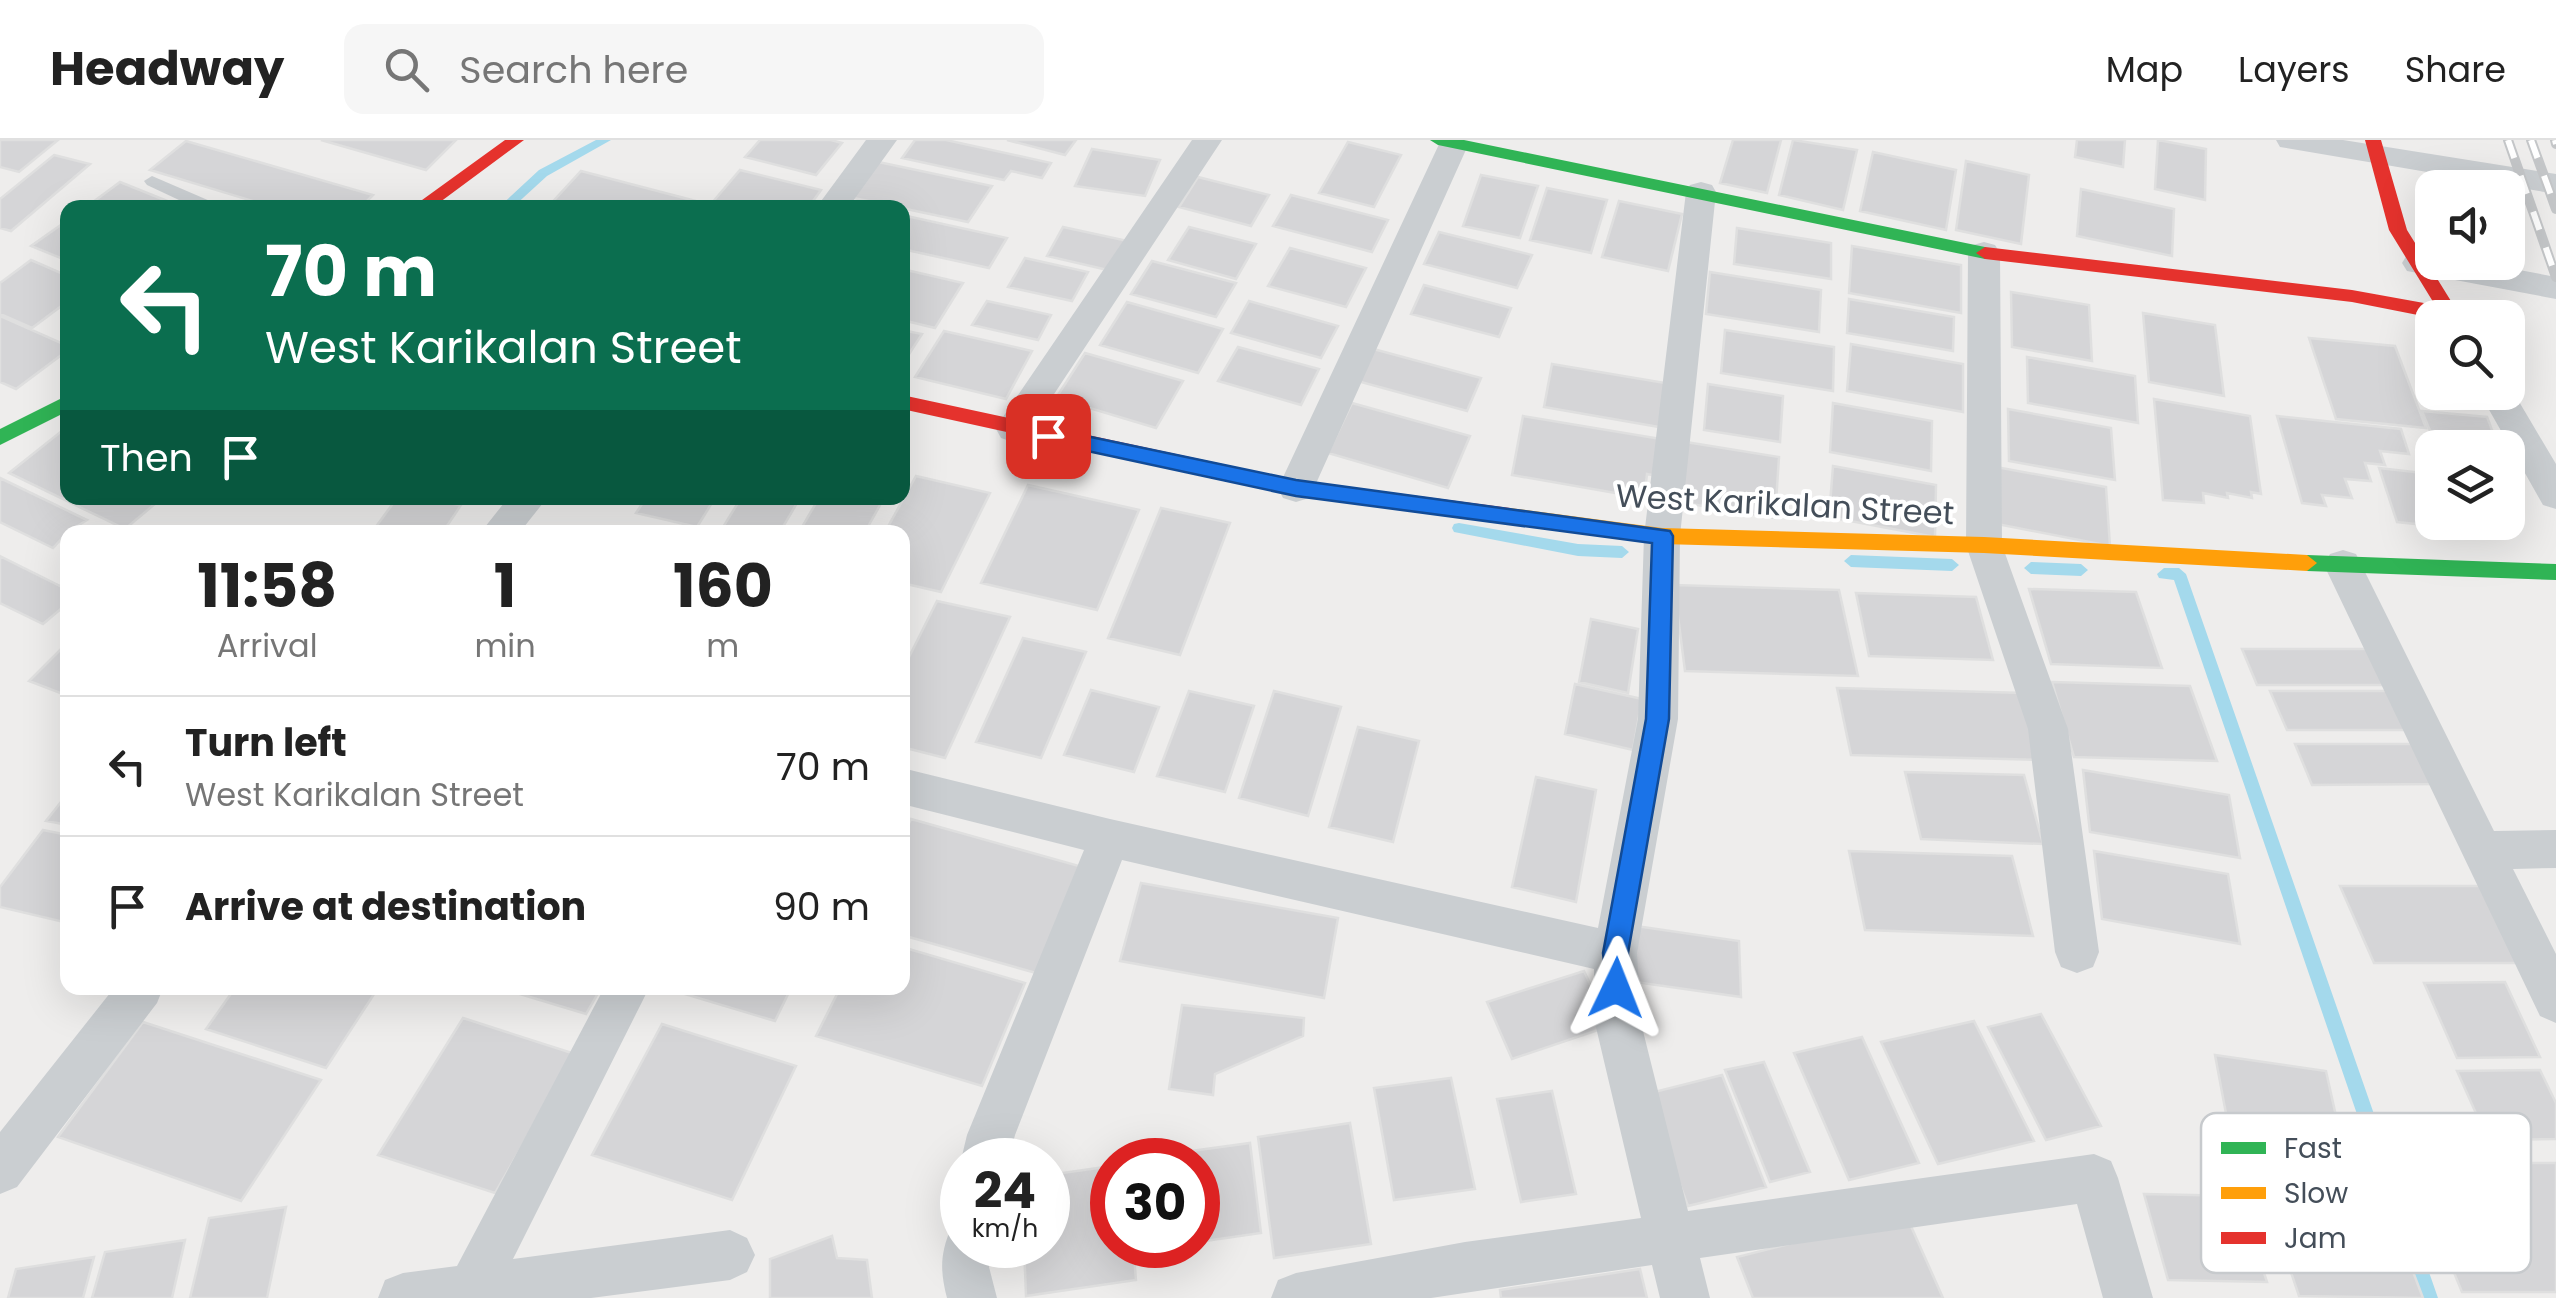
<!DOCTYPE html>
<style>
:root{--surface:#fff;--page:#f6f6f6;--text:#222;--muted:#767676;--line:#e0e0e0}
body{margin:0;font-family:Poppins,sans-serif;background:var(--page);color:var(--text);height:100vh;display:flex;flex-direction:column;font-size:38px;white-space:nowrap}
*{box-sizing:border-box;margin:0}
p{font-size:32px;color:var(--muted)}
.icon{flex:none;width:55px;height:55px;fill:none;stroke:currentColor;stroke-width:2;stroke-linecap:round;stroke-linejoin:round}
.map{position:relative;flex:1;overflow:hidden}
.sheet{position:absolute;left:60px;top:385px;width:850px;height:470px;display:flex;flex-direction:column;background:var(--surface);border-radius:20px;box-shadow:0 10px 40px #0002}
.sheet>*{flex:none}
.hud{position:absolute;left:60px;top:60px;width:850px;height:305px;border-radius:20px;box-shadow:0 10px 40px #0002;background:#0b6e4f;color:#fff;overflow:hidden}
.buttons{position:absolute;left:2415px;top:30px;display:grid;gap:20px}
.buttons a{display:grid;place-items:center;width:110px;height:110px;border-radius:20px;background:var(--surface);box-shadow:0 10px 40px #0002;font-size:50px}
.speed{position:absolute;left:940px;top:998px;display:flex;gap:20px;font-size:50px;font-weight:700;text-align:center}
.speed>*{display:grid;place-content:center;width:130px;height:130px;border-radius:50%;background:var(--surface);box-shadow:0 10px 40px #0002;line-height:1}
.speed small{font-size:25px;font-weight:400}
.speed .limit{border:15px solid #d22;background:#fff;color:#111}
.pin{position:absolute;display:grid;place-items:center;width:85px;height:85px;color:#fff;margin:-42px;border-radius:20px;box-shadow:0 5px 15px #0006}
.me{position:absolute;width:110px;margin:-55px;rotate:2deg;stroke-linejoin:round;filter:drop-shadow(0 0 8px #0008)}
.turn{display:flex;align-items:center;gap:35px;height:210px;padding:0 40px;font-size:45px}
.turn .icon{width:130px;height:130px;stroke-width:2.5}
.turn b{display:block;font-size:70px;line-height:85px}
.then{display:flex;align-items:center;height:95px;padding:0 40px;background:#0003;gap:20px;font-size:38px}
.eta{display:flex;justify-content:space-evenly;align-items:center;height:170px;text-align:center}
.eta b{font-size:60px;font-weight:700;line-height:70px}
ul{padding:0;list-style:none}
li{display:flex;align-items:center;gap:30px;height:140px;padding:0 40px;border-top:2px solid var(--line)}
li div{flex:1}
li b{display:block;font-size:38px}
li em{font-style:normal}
header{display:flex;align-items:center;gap:60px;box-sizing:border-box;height:140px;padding:0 50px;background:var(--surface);border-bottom:2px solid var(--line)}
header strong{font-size:48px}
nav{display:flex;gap:55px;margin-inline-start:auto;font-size:35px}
.search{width:700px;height:90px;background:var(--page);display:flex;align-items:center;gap:25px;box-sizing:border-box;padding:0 35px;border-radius:20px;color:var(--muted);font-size:38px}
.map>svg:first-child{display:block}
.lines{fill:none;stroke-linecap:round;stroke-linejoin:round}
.stream{fill:#a4d9ec;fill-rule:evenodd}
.building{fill:#d5d5d7;stroke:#dfdfdf;stroke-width:2.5}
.lane{fill:#caced1;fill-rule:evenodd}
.street{fill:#caced1;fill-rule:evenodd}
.fast{fill:#30b455;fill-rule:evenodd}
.slow{fill:#ff9f0a;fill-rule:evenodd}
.jam{fill:#e5322d;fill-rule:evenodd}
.rail-casing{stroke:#c4c6c8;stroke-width:10}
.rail{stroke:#fff;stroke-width:6;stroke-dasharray:19;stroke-linecap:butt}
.route{fill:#1a73e8;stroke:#114b97;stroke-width:2.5}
.labels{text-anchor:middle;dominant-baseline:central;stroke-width:8;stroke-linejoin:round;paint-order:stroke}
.street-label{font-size:32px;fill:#444e59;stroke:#fff}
.key{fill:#fff;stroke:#c7cacd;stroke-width:2.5}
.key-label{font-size:28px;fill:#444e59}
</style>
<header>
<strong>Headway</strong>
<div class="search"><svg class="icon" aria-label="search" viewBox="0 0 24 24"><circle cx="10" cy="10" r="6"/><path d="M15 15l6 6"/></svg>Search here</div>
<nav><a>Map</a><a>Layers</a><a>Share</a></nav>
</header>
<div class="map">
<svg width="2556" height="1158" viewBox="0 0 2556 1158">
<rect width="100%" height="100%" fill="#eeedec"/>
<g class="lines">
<path class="stream" d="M596,0H611L547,36L512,68H498L539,30Z
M1459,383L1578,404L1622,406L1629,412L1622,418L1578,416L1454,392L1452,388L1454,384Z
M1851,415L1952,419L1959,425L1952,431L1851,427L1844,421Z
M2031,422L2081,424L2088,430L2081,436L2031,434L2024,428Z
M2164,428H2179L2186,434L2438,1158H2420L2174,440L2159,438L2157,434Z"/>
</g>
<path class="building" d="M0,0H58L19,32L0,27Z
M321,0H456L426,30Z
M760,0H831L842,3L816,35L745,17Z
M915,0H946L1051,23L1042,38L1011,31L1004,40L902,18Z
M1007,0H1076L1065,15Z
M1733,0H1781L1767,53L1720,43Z
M1793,0L1857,10L1843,70L1779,55Z
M2077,0H2125L2123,27L2075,17Z
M2158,0L2206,9L2205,60L2155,49Z
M186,1L373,55L360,68H276L150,30Z
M1348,2L1401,15L1374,67L1319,53Z
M1092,9L1160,20L1145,56L1075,46Z
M1873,12L1956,30L1946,90L1860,71Z
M54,15L90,24L11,91L0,88V59Z
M869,20L992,46L968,82L844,56Z
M1966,21L2029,35L2021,104L1956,90Z
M740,30L821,50L808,68L711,64Z
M581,31L711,65L547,68Z
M1481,35L1538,46L1520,98L1463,86Z
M1198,37L1269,55L1251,86L1179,67Z
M120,42L182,67L85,68Z
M1547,48L1607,60L1591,113L1530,100Z
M2081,49L2174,69L2172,116L2077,96Z
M1291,55L1388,80L1372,112L1273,86Z
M1619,61L1682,74L1668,131L1602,117Z
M902,75L1007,98L989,128L902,109Z
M68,80V121L31,106Z
M1063,87L1128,101L1112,131L1047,116Z
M1189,87L1256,104L1236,139L1168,120Z
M1737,88L1831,103V139L1734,124Z
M1439,92L1532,115L1517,148L1424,124Z
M1852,106L1961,125V173L1849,153Z
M1290,108L1366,128L1346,167L1268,146Z
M1025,118L1088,132L1072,161L1008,147Z
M31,120L68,136V161L32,188L0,174V143Z
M1152,121L1236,143L1216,177L1131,154Z
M902,129L963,143L935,188L902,180Z
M1710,132L1821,150L1819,192L1706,174Z
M1424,145L1511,168L1499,197L1411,174Z
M2011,152L2089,165L2092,221L2012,207Z
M1849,159L1954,177L1953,211L1847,193Z
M987,161L1051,175L1038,200L972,185Z
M1249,161L1338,186L1321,218L1231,193Z
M1127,162L1223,189L1198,233L1100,205Z
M2143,173L2215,185L2224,256L2149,242Z
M0,176L68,206V210L16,249L0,242Z
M902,190L922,194L902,225Z
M1725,190L1834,207L1833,251L1721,233Z
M944,191L1032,211L1006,259L915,237Z
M2309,198L2395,206L2426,288L2336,279Z
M1851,204L1963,224V272L1847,251Z
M1238,207L1319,229L1301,265L1218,241Z
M1366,207L1481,238L1467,271L1350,239Z
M1085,213L1183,241L1156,288L1056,258Z
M2027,217L2135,236L2138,283L2028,263Z
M1552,224L1665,243L1659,287L1544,267Z
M1708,244L1783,256L1780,302L1704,290Z
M2154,259L2250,276L2261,354L2251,352L2252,358L2227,353L2228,358L2203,353L2204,363L2163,360Z
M1352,263L1470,296L1448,348L1328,313Z
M1833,263L1932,281L1931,331L1830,312Z
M2008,269L2111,288L2115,340L2009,321Z
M2422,271L2487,277L2499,308H2437Z
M1523,276L1661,299L1657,336L1647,334L1644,358L1512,335Z
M2277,276L2401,289L2409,314L2380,311L2385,325L2365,323L2371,341L2345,339L2352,358L2322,355L2326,366L2302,363Z
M68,286V358H162L125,389L9,333Z
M1686,302L1779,317L1775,378L1679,362Z
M1833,326L1936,345L1935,397L1829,377Z
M1996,327L2106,347L2110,406L1997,384Z
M2379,328L2432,334V382H2496L2500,393L2397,382Z
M916,336L990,353L941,452L902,443V392H885Z
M0,338L87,380L68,392L53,408L0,382Z
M1028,345L1139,370L1097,470L981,443Z
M397,358H417L461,365L443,392H372Z
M646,358H715L697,387L636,373Z
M741,358H800L780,392H720Z
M819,358H884L865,392H799Z
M1161,368L1230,383L1180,515L1108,498Z
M0,416L68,450V463L43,484L0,463Z
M1674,445L1839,450L1858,536L1685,531Z
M2029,449L2136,452L2162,528L2051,524Z
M1856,453L1976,457L1993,520L1869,516Z
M937,461L1010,477L945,618L902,607V531Z
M1591,479L1638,489L1628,553L1579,542Z
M1023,498L1086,512L1041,618L976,602Z
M68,502V556L29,541Z
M2242,509H2373L2391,545H2257Z
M2052,542L2190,546L2217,621L2074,617Z
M1575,544L1642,559L1633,610L1565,594Z
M1837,548L2025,553L2044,620L1851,615Z
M1091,550L1159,567L1134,632L1064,615Z
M1189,551L1254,566L1225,652L1157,636Z
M1274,551L1341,567L1308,676L1239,658Z
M2270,551H2387L2405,590H2287Z
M1358,587L1419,601L1393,702L1329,687Z
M2295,604H2420L2439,644L2312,645Z
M2083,630L2229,655L2240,718L2090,692Z
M1905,632L2024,635L2043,704L1921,699Z
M1536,637L1596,650L1576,762L1512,747Z
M68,653V685L46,681Z
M911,679L1079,726L1036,833L902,795V698Z
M43,690L68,695V783L0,767V747Z
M1849,711L2012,716L2033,796L1865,790Z
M2094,711L2228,734L2240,804L2102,779Z
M1141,743L1338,778L1324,858L1120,821Z
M2340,746H2494L2532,823H2374Z
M1636,786L1739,801L1741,857L1635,842Z
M902,807L1025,843L982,946L816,896L840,848H902Z
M1584,831L1610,886L1512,919L1487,862Z
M2505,842L2540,917L2457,918L2424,843Z
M235,848H378L326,928L206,889Z
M500,848H601L586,874Z
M665,848H791L775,881Z
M1182,865L1304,878L1303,896L1215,934L1213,955L1169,949Z
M2041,874L2101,986L2046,1000L1988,887Z
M463,878L575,914L495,1053L378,1015Z
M1974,881L2034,1001L1938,1024L1881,902Z
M143,882L321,940L241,1061L58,997Z
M662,884L796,926L732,1060L592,1015Z
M1862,897L1919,1023L1849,1040L1794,913Z
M2215,915L2326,931L2344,1012L2230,995Z
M1764,922L1810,1032L1770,1042L1725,930Z
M2540,930L2556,963V999L2488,1000L2457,931Z
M1722,935L1766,1047L1688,1066L1646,954Z
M1451,938L1475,1049L1394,1060L1374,948Z
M1552,951L1576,1054L1521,1062L1497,959Z
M1350,983L1371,1104L1274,1118L1258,997Z
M1250,1003L1261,1093L1198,1102V1020L1140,1018Z
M2409,1023H2556V1152H2462Z
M1112,1026V1105H1133L1136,1140L1026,1156L1024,1105H1048V1035Z
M2258,1034L2377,1037L2423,1158L2299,1156Z
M2144,1054L2239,1056L2267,1142L2168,1140Z
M286,1067L267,1158H190L209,1078Z
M1906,1075L1943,1158H1753L1737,1117Z
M832,1096L837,1118L867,1120L872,1158H770V1119Z
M185,1100L172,1158H92L105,1112Z
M94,1117L83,1158H8L16,1129Z
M1640,1129L1647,1158H1501L1500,1150Z"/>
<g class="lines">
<path class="lane" d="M152,36L217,64L218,68H196L147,45L144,41Z"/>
<path class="street" d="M866,0H897L848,68H816Z
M1192,0H1222L1025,298L1013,302L1001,298L996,289L1001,280Z
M1441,0L1469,3L1314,348L1309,358L1296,362L1283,358L1278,348Z
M2276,0H2343L2556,34V54L2280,7Z
M1701,42L1712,45L1716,52L1680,396L1678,579L1637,813L1641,883L1688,1071L2094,1014L2111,1021L2118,1038L2153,1158H2103L2077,1064L1700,1118L1710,1158H1660L1652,1125L1431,1158H1271L1278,1140L1296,1133L1465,1102L1641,1078L1595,883L1594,829L1122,720L1015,995L1009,1020H962V1023L961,1020L967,995L1084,710L902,664V628L1110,679L1598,788L1638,579L1644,396L1686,52L1690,45Z
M1984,102L1995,105L2000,113L2002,405L2068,589L2099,812L2093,827L2077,833L2061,827L2055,812L2028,589L1966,405L1968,113L1973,105Z
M2418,112L2432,115V122H2477L2556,137V159L2407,131L2402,123L2407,115Z
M2508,243L2556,324V369L2543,365L2479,252H2508Z
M508,358H547L520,392H481Z
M2343,410L2356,414L2494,691L2556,690V728L2513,729L2556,814V883L2540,876L2324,425L2330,414Z
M114,848H163L157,863L17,1047L0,1054V992Z
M604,848H649L513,1119L730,1090L747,1098L755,1115L747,1132L730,1140L591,1158H378L385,1140L403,1133L457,1126Z
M962,1083V1105H993L989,1127L997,1158H947C940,1131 940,1114 951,1088Z"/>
<path class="fast" d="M1430,0H1464L1985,107L1994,113L1985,119L1438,5Z
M68,255V271L0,305V289Z
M2307,415L2556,424V440L2307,431L2297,423Z"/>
<path class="slow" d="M1510,368L1662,388L1984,397L2307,415L2317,423L2307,431L1984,413L1662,404L1510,384L1500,376Z"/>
<path class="jam" d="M505,0H524L432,68H411Z
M2365,0H2381L2407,90L2459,174L2457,178H2433L2352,162L1985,119L1976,113L1985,107L2352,150L2435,165L2389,90Z
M902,255L1296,340L1510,368L1520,376L1510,384L1296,356L902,269Z"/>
<g class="rail-casing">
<path id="rail" d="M2508,0L2556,137
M2531,0L2556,69
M2555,0L2556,4"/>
</g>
<use href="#rail" class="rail"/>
</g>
<path class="route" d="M1048,288L1296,340L1670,391L1673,396L1669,579L1628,813L1629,848L1625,856L1616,860L1608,856L1603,813L1646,579L1652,403L1296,356L1041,301V291Z"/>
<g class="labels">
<g class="street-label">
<text transform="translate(1785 364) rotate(3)">West Karikalan Street</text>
</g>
</g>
<rect x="2201" y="973" width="330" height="160" rx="15" class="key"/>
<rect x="2221" y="1002" width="45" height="12" fill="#30b455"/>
<rect x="2221" y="1047" width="45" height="12" fill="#ff9f0a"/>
<rect x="2221" y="1092" width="45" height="12" fill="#e5322d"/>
<g class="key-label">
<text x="2284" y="1018">Fast</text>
<text x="2284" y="1063">Slow</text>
<text x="2284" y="1108">Jam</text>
</g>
</svg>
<div class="buttons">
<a><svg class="icon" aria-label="sound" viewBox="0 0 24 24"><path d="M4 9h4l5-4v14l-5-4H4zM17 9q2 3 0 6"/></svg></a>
<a><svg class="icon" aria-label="search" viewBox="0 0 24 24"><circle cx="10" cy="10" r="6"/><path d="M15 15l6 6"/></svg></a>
<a><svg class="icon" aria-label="layers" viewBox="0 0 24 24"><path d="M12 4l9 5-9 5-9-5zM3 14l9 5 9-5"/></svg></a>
</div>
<div class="speed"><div>24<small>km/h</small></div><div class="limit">30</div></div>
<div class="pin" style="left:1048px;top:296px;background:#d93025"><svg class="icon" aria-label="arrive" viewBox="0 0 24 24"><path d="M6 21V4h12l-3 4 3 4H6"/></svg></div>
<svg class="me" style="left:1616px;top:848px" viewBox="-20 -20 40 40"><path d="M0-17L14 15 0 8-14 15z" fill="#1a73e8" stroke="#fff" stroke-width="4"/></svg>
<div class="hud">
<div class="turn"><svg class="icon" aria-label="left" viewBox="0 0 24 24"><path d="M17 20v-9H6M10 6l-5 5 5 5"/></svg><div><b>70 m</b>West Karikalan Street</div></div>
<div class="then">Then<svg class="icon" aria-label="arrive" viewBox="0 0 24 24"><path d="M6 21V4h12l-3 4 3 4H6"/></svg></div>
</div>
<section class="sheet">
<div class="eta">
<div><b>11:58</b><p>Arrival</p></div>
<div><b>1</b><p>min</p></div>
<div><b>160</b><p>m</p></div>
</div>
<ul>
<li><svg class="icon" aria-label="left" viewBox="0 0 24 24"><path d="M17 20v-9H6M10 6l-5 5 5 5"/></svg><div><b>Turn left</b><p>West Karikalan Street</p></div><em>70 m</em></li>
<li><svg class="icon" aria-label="arrive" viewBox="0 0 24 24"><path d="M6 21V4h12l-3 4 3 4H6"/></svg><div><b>Arrive at destination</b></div><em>90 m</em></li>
</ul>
</section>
</div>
